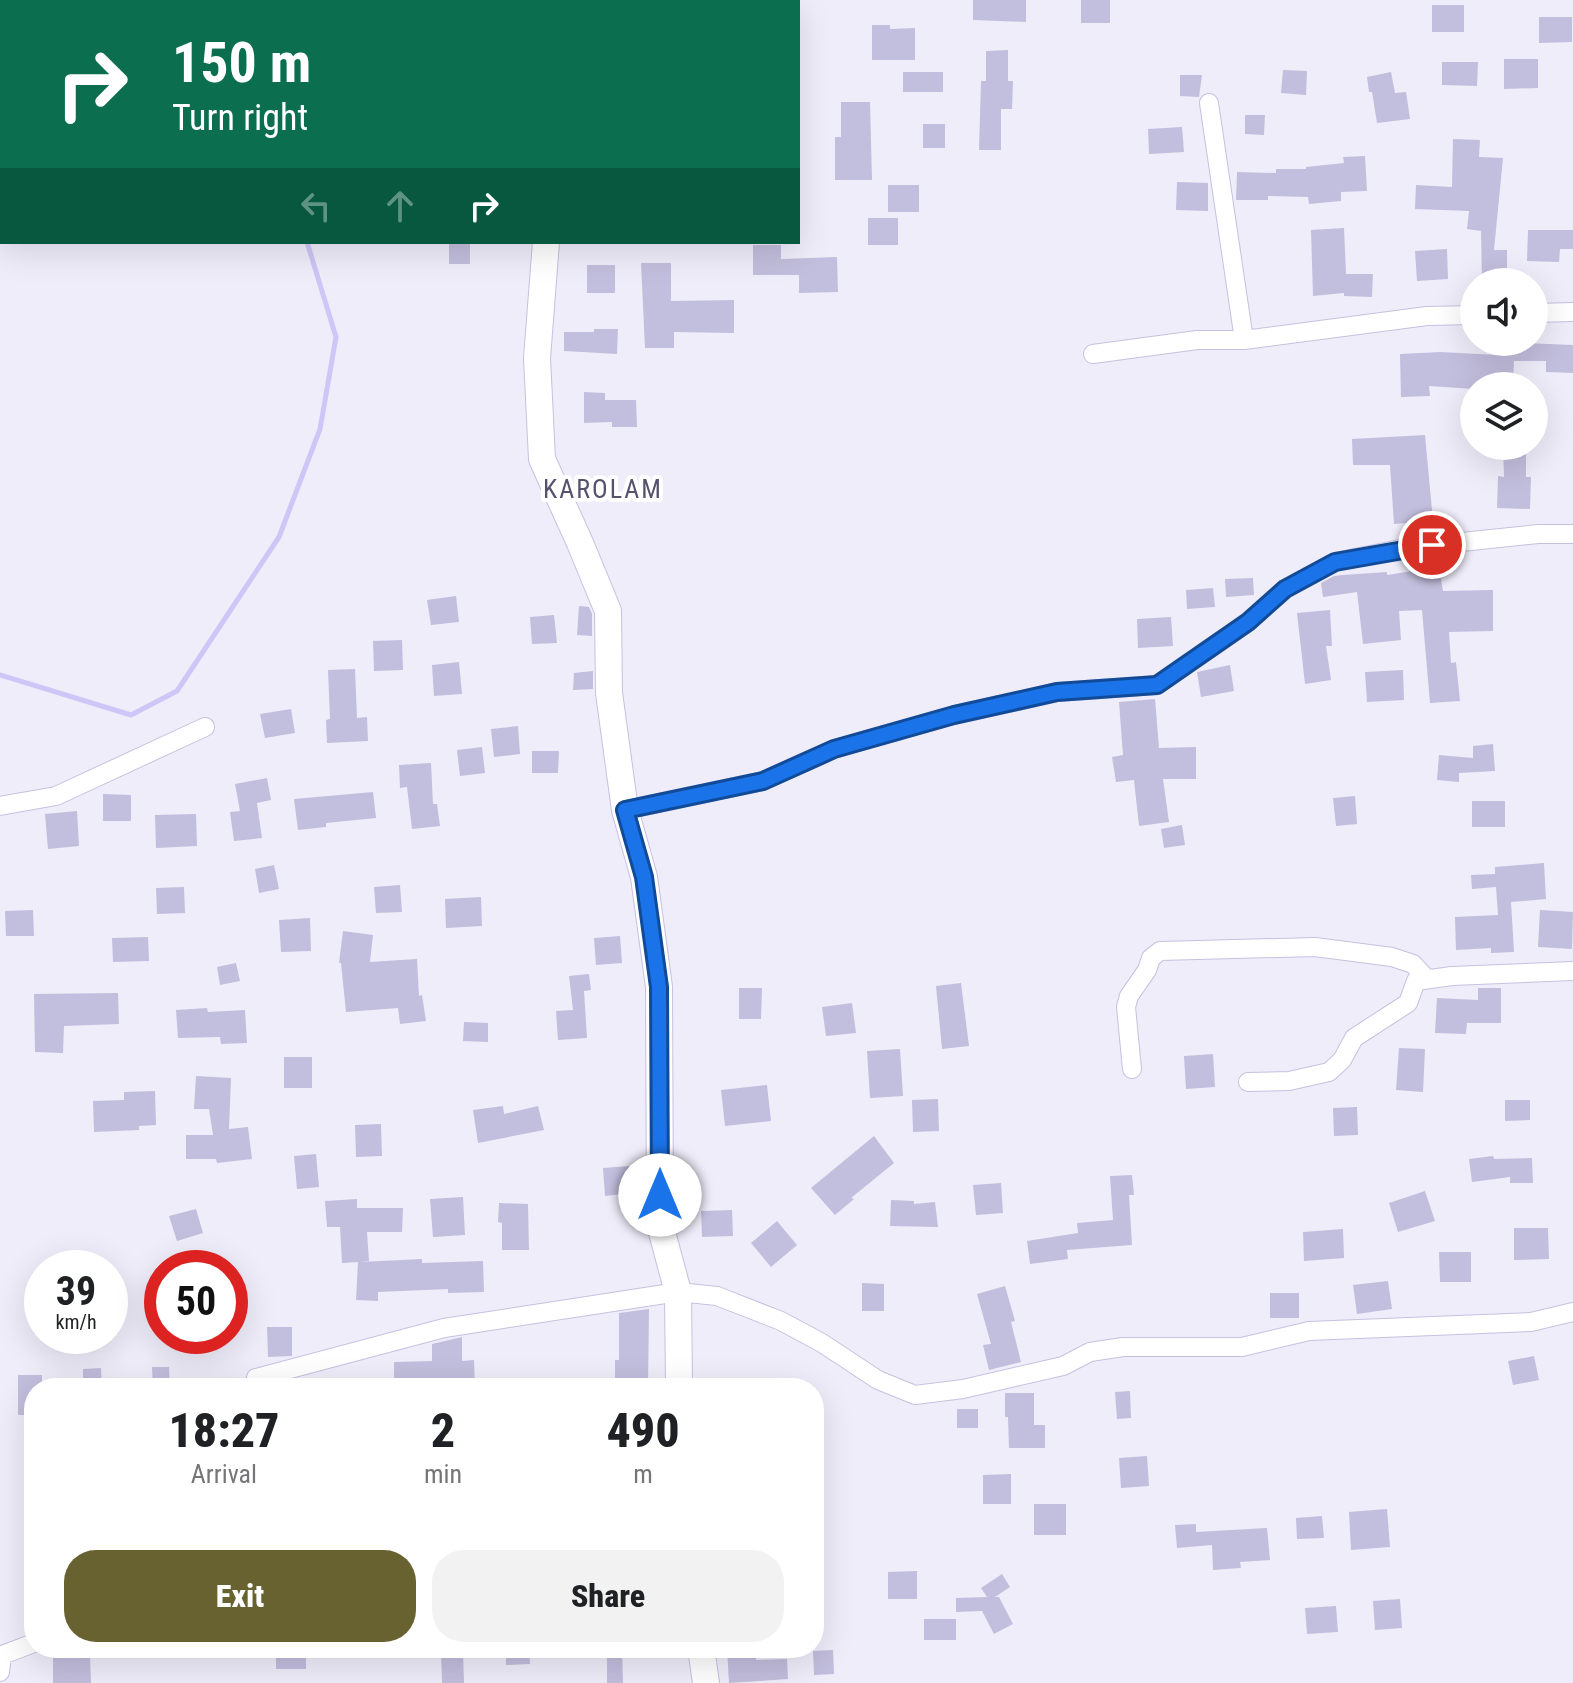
<!DOCTYPE html>
<style>
:root{--surface:#fff;--page:#f2f2f2;--text:#202124;--muted:#757577;--accent:#67622f}
body{margin:0;font-family:"Roboto Condensed",sans-serif;background:var(--page);color:var(--text);height:100vh;display:flex;flex-direction:column;font-size:30px;white-space:nowrap}
*{box-sizing:border-box;margin:0}
p{font-size:26px;color:var(--muted)}
.icon{flex:none;width:44px;height:44px;fill:none;stroke:currentColor;stroke-width:2;stroke-linecap:round;stroke-linejoin:round}
.map{position:relative;flex:1;overflow:hidden}
.sheet{position:absolute;left:24px;top:1378px;width:800px;height:280px;display:flex;flex-direction:column;background:var(--surface);border-radius:32px;box-shadow:0 8px 32px #0002}
.sheet>*{flex:none}
.guide{position:absolute;left:0px;top:0px;width:800px;height:244px;box-shadow:0 8px 32px #0002;background:#0b6e4f;color:#fff;overflow:hidden}
.fabs{position:absolute;left:1460px;top:268px;display:grid;gap:16px}
.fabs a{display:grid;place-items:center;width:88px;height:88px;border-radius:50%;background:var(--surface);box-shadow:0 8px 32px #0002;font-size:40px}
.speed{position:absolute;left:24px;top:1250px;display:flex;gap:16px;font-size:40px;font-weight:700;text-align:center}
.speed>*{display:grid;place-content:center;width:104px;height:104px;border-radius:50%;background:var(--surface);box-shadow:0 8px 32px #0002;line-height:1}
.speed small{font-size:20px;font-weight:400}
.speed .limit{border:12px solid #d22;background:#fff;color:#111}
.pin{position:absolute;display:grid;place-items:center;width:68px;height:68px;color:#fff;margin:-34px;border:4px solid #fff;border-radius:50%;box-shadow:0 2px 8px #0007}
.me{position:absolute;width:88px;margin:-44px;rotate:0deg;stroke-linejoin:round;filter:drop-shadow(0 0 6px #0008)}
.turn{display:flex;align-items:center;gap:28px;height:168px;padding:0 40px;font-size:36px}
.turn .icon{width:104px;height:104px;stroke-width:2.5}
.turn b{display:block;font-size:56px;line-height:68px}
.lanes{display:flex;align-items:center;height:76px;padding:0 40px;background:#0003;justify-content:center;gap:40px;direction:ltr}
.lanes .off{opacity:.35}
.eta{display:flex;justify-content:space-evenly;align-items:center;height:136px;text-align:center}
.eta b{font-size:48px;font-weight:800;line-height:56px}
.cta{display:flex;gap:16px;margin-top:auto;padding:16px 40px}
.cta a{flex:1;height:92px;border-radius:32px;background:var(--accent);color:#fff;font-size:32px;font-weight:800;line-height:92px;text-align:center}
.cta a+a{background:var(--page);color:var(--text)}
.map>svg:first-child{display:block}
.lines{fill:none;stroke-linecap:round;stroke-linejoin:round}
.stream{stroke:#cec6f7;stroke-width:5}
.building{fill:#c2bedd}
.minor-casing{stroke:#c6c1e0;stroke-width:20}
.secondary-casing{stroke:#c6c1e0;stroke-width:28}
.minor{stroke:#fff;stroke-width:18}
.secondary{stroke:#fff;stroke-width:26}
.route-casing{stroke:#114b97;stroke-width:20}
.route{stroke:#1a73e8;stroke-width:14}
.labels{text-anchor:middle;dominant-baseline:central;stroke-width:8;stroke-linejoin:round;paint-order:stroke}
.quarter-label{font-size:26px;letter-spacing:2px;fill:#56516c;stroke:#fff}
</style>
<div class="map">
<svg width="1573" height="1683" viewBox="0 0 1573 1683">
<rect width="100%" height="100%" fill="#efedfa"/>
<g class="lines">
<path class="stream" d="M186,0L187,2
M0,675L131,715L177,691L279,537L320,429L336,337L307,242"/>
</g>
<path class="building" d="M973,0H1026V22L973,20Z
M1081,0H1110V23H1081Z
M1432,5H1464V32H1432Z
M1539,17H1572V42L1539,43Z
M872,25H890V29L915,28V60H872Z
M1008,50V81H1013L1012,109H1001V150H979L981,81H986V51Z
M1504,59H1538V88L1504,89Z
M1442,62H1478L1477,86L1442,85Z
M1283,70L1307,71L1306,95L1281,93Z
M903,72H943V92H903Z
M1391,72L1395,93L1406,92L1410,119L1377,123L1372,92H1369L1367,77Z
M1180,75H1202L1199,97L1180,96Z
M841,102H870L872,180H835V137H841Z
M1245,115H1265L1264,135L1245,134Z
M923,124H945V148H923Z
M1182,127L1184,152L1149,154L1148,129Z
M1453,139L1480,140L1479,157L1503,158L1494,250H1507V280L1482,282L1481,231L1467,229L1469,211L1415,209L1416,185L1452,187Z
M1365,156L1367,191L1341,192V201L1309,204L1308,197L1268,196V200H1236L1237,172L1276,173V169H1306V167L1344,163L1343,157Z
M1177,182L1208,183V211L1176,210Z
M888,185H919V212H888Z
M868,218H898V245H868Z
M1344,228L1346,274H1373L1372,297L1344,296V293L1313,296L1311,230Z
M1528,230H1573V249H1560L1559,262L1527,261Z
M449,242H470V264H449Z
M753,245H781V259L837,257L838,292L799,293V275H753Z
M1447,249L1448,279L1417,281L1415,251Z
M641,263H671V301L734,300V333L674,332V348H645Z
M587,265H615V293H587Z
M594,329H618L617,354L564,351V332H594Z
M1497,342L1573,345V373L1546,372V361H1514L1513,386H1474V389L1429,386L1430,396L1401,397L1400,354L1441,352L1497,355Z
M584,392L605,393V400H636L637,427H612V422L584,423Z
M1425,435L1433,521L1394,524L1390,465H1353L1352,439Z
M1503,446H1526V477H1531L1530,509L1497,508L1498,476L1504,477Z
M1439,567L1443,591L1493,590V631L1449,632L1451,663L1456,662L1460,701L1430,703L1422,610L1399,611L1401,640L1363,644L1357,592L1323,597L1321,583L1334,576L1343,575L1387,572V575Z
M1253,578L1254,595L1226,597L1225,579Z
M1213,588L1215,607L1187,609L1186,590Z
M456,596L459,622L431,625L427,600Z
M579,606L589,607L592,614V636L577,635Z
M1330,610L1332,646H1326L1331,680L1305,684L1297,613Z
M554,615L557,643L532,644L530,617Z
M1171,617L1173,646L1138,648L1137,619Z
M402,640L403,670L374,671L373,641Z
M459,662L462,694L434,696L432,665Z
M1230,665L1234,691L1201,697L1197,672Z
M355,669L357,718L367,717L368,741L327,743L326,720L330,719L328,670Z
M1403,670L1404,700L1367,702L1365,672Z
M593,671V689L573,690L574,673Z
M1155,699L1159,748L1196,747V779H1163L1169,822L1139,826L1134,780L1116,782L1112,757L1123,755L1119,702Z
M291,709L295,733L265,738L260,714Z
M518,726L520,754L494,757L491,729Z
M1493,744L1495,771L1459,773V782L1437,780L1439,755L1473,758V746Z
M482,747L485,773L460,776L457,750Z
M532,751H559L558,773H532Z
M431,763L433,804H437L440,826L412,829L407,787L400,788L399,765Z
M267,778L271,800L257,803L262,838L234,841L230,812L240,811L235,784Z
M373,792L376,818L326,823V827L298,830L294,799Z
M103,794L131,795V821H103Z
M1355,796L1357,824L1336,826L1333,798Z
M1472,801H1505V827H1472Z
M77,811L79,846L48,849L45,814Z
M196,814L197,846L156,848L155,815Z
M1182,825L1185,845L1164,848L1161,829Z
M1544,863L1546,899L1511,902L1514,952L1491,953V948L1456,950L1455,917L1498,915L1496,887L1472,889L1471,875L1495,874V867Z
M274,865L279,889L259,893L255,869Z
M400,885L402,912L376,913L374,887Z
M184,887L185,913L157,914L156,888Z
M481,897L482,926L446,928L445,899Z
M33,910L34,936H6L5,911Z
M1540,910L1573,912L1572,949L1538,947Z
M310,918L311,951L281,952L279,920Z
M343,931L373,935L370,962L417,959L419,996L422,995L426,1021L400,1024L398,1008L346,1012L341,963H339Z
M620,936L622,963L596,965L594,938Z
M148,937L149,961L113,962L112,938Z
M236,963L240,981L220,985L217,967Z
M589,974L591,990L584,991L587,1038L558,1040L556,1011L573,1010L569,976Z
M961,983L969,1046L942,1049L936,986Z
M739,988H762L761,1019H739Z
M1478,988H1501V1023H1467L1466,1034L1435,1033L1437,998L1478,1000Z
M118,993L119,1024L64,1026L63,1053L35,1052L34,994Z
M852,1003L856,1033L826,1036L822,1007Z
M207,1008L208,1012L245,1010L247,1043L221,1044L220,1037L178,1038L176,1010Z
M464,1022L488,1023V1042L463,1041Z
M1399,1048L1425,1049L1423,1092L1396,1090Z
M900,1049L903,1096L870,1098L867,1051Z
M1213,1054L1215,1087L1186,1089L1184,1056Z
M284,1057H312V1088H284Z
M196,1076L231,1078L229,1129L248,1127L252,1159L217,1163L216,1159H186V1135H213L209,1109H194Z
M767,1085L771,1121L725,1126L721,1090Z
M155,1091L156,1125L139,1126V1130L94,1132L93,1101L124,1100V1092Z
M938,1099L939,1131L913,1132L912,1100Z
M1505,1100H1530V1120L1505,1121Z
M503,1106L504,1114L538,1106L544,1130L478,1143L473,1110Z
M1357,1107L1358,1135L1334,1136L1333,1108Z
M381,1124L382,1156L356,1157L355,1125Z
M874,1136L894,1163L851,1198L854,1199L835,1215L811,1188Z
M316,1154L319,1187L297,1189L294,1156Z
M1493,1156L1494,1159L1532,1158L1533,1183H1510V1177L1472,1182L1469,1159Z
M629,1166L631,1193L605,1196L603,1168Z
M1132,1175L1134,1195H1129L1132,1245L1067,1250L1068,1259L1030,1264L1027,1241L1078,1233L1077,1223L1113,1220L1110,1176Z
M1001,1183L1003,1213L976,1215L973,1185Z
M1425,1191L1435,1221L1398,1232L1389,1203Z
M463,1197L465,1235L433,1237L430,1199Z
M357,1199V1208H403L402,1232H367L369,1261L360,1262L422,1259V1263L483,1261L484,1292L448,1293V1289L378,1292V1301L356,1300L358,1262L342,1263L340,1227H327L325,1201Z
M891,1200L914,1201V1204L935,1202L938,1227L890,1226Z
M499,1203L528,1204L529,1250H502V1223L498,1222Z
M196,1209L203,1233L177,1241L169,1216Z
M732,1210L733,1236L702,1237L701,1211Z
M777,1221L797,1245L771,1267L751,1243Z
M1514,1228H1548L1549,1259L1514,1260Z
M1343,1229L1344,1258L1304,1261L1303,1232Z
M1439,1252H1471V1282H1440Z
M1388,1281L1392,1309L1357,1314L1353,1285Z
M862,1283L884,1284V1311H862Z
M1005,1286L1015,1321L1011,1322L1021,1362L989,1370L983,1345L991,1344L977,1294Z
M1270,1293H1299V1318H1270Z
M649,1309L648,1387L615,1388V1360H619V1313Z
M267,1327H292V1356L268,1357Z
M462,1337V1361L474,1360L475,1388H394V1362L432,1361V1344Z
M1534,1356L1539,1380L1513,1385L1508,1361Z
M152,1367H169L170,1388H153Z
M101,1368L102,1388H83V1369Z
M18,1375H42V1388H34V1415H18Z
M1130,1391L1131,1418L1117,1419L1115,1392Z
M1005,1393H1034V1425H1045V1448H1009L1008,1417H1005Z
M957,1409H978V1428H957Z
M1147,1456L1149,1486L1121,1488L1119,1458Z
M1011,1474V1504H983V1475Z
M1034,1504H1066V1535H1034Z
M1387,1509L1390,1547L1351,1550L1349,1512Z
M1322,1516L1324,1538L1297,1539L1296,1518Z
M1196,1524V1532L1267,1528L1270,1560L1240,1562L1241,1568L1213,1570L1212,1545L1177,1548L1175,1525Z
M917,1571V1599H888V1572Z
M1002,1574L1010,1587L995,1597H999L1013,1624L994,1634L982,1611L956,1612V1598L987,1597L981,1588Z
M1400,1599L1402,1628L1375,1630L1373,1601Z
M1336,1606L1338,1632L1307,1634L1305,1608Z
M924,1619H956V1640H924Z
M276,1648H306V1669H276Z
M506,1648H529L530,1664L506,1665Z
M607,1648H622L623,1683H607Z
M727,1648H756V1660L787,1659L788,1679L729,1683Z
M833,1650L834,1674L814,1675L813,1651Z
M441,1651H463L464,1683H442Z
M90,1656L91,1683H53V1657Z"/>
<g class="lines">
<g class="minor-casing">
<path id="minor" d="M1209,103L1244,340
M1534,313L1573,312
M1093,354L1197,340H1244L1427,316L1474,315
M0,806L56,796L205,727
M625,810L763,781L834,749L954,715L1057,692L1157,685L1248,622L1285,589L1335,562L1405,548L1538,534H1573
M1132,1069L1126,1007L1129,996L1147,970L1151,958L1160,951L1315,947L1392,957L1413,964L1426,978
M1248,1082L1289,1081L1329,1072L1342,1060L1354,1038L1408,1003L1416,981L1452,976L1573,971
M255,1388L256,1378L444,1328L678,1292L717,1296L781,1321L822,1343L878,1380L915,1395L963,1389L1063,1366L1090,1352L1123,1347H1242L1309,1331L1531,1322L1573,1312
M0,1672L2,1655L34,1643"/>
</g>
<g class="secondary-casing">
<path id="secondary" d="M542,0V2
M546,242L537,358L542,459L580,543L608,611L609,693L625,810L644,877L659,987L660,1225L678,1292L679,1388
M701,1648L706,1683"/>
</g>
<use href="#minor" class="minor"/>
<use href="#secondary" class="secondary"/>
</g>
<g class="lines">
<g class="route-casing">
<path id="route" d="M660,1195L659,987L644,877L625,810L763,781L834,749L954,715L1057,692L1157,685L1248,622L1285,589L1335,562L1432,545"/>
</g>
<use href="#route" class="route"/>
</g>
<g class="labels">
<g class="quarter-label">
<text x="603" y="489">KAROLAM</text>
</g>
</g>
</svg>
<div class="fabs">
<a><svg class="icon" aria-label="sound" viewBox="0 0 24 24"><path d="M4 9h4l5-4v14l-5-4H4zM17 9q2 3 0 6"/></svg></a>
<a><svg class="icon" aria-label="layers" viewBox="0 0 24 24"><path d="M12 4l9 5-9 5-9-5zM3 14l9 5 9-5"/></svg></a>
</div>
<div class="speed"><div>39<small>km/h</small></div><div class="limit">50</div></div>
<div class="pin" style="left:1432px;top:545px;background:#d93025"><svg class="icon" aria-label="arrive" viewBox="0 0 24 24"><path d="M6 21V4h12l-3 4 3 4H6"/></svg></div>
<svg class="me" style="left:660px;top:1195px" viewBox="-20 -20 40 40"><circle r="19" fill="#fff"/><path d="M0-13L10 11 0 6-10 11z" fill="#1a73e8"/></svg>
<div class="guide">
<div class="turn"><svg class="icon" aria-label="right" viewBox="0 0 24 24"><path d="M7 20v-9h11M14 6l5 5-5 5"/></svg><div><b>150 m</b>Turn right</div></div>
<div class="lanes"><svg class="icon off" aria-label="left" viewBox="0 0 24 24"><path d="M17 20v-9H6M10 6l-5 5 5 5"/></svg><svg class="icon off" aria-label="ahead" viewBox="0 0 24 24"><path d="M12 20V5M6 11l6-6 6 6"/></svg><svg class="icon" aria-label="right" viewBox="0 0 24 24"><path d="M7 20v-9h11M14 6l5 5-5 5"/></svg></div>
</div>
<section class="sheet">
<div class="eta">
<div><b>18:27</b><p>Arrival</p></div>
<div><b>2</b><p>min</p></div>
<div><b>490</b><p>m</p></div>
</div>
<div class="cta"><a>Exit</a><a>Share</a></div>
</section>
</div>
